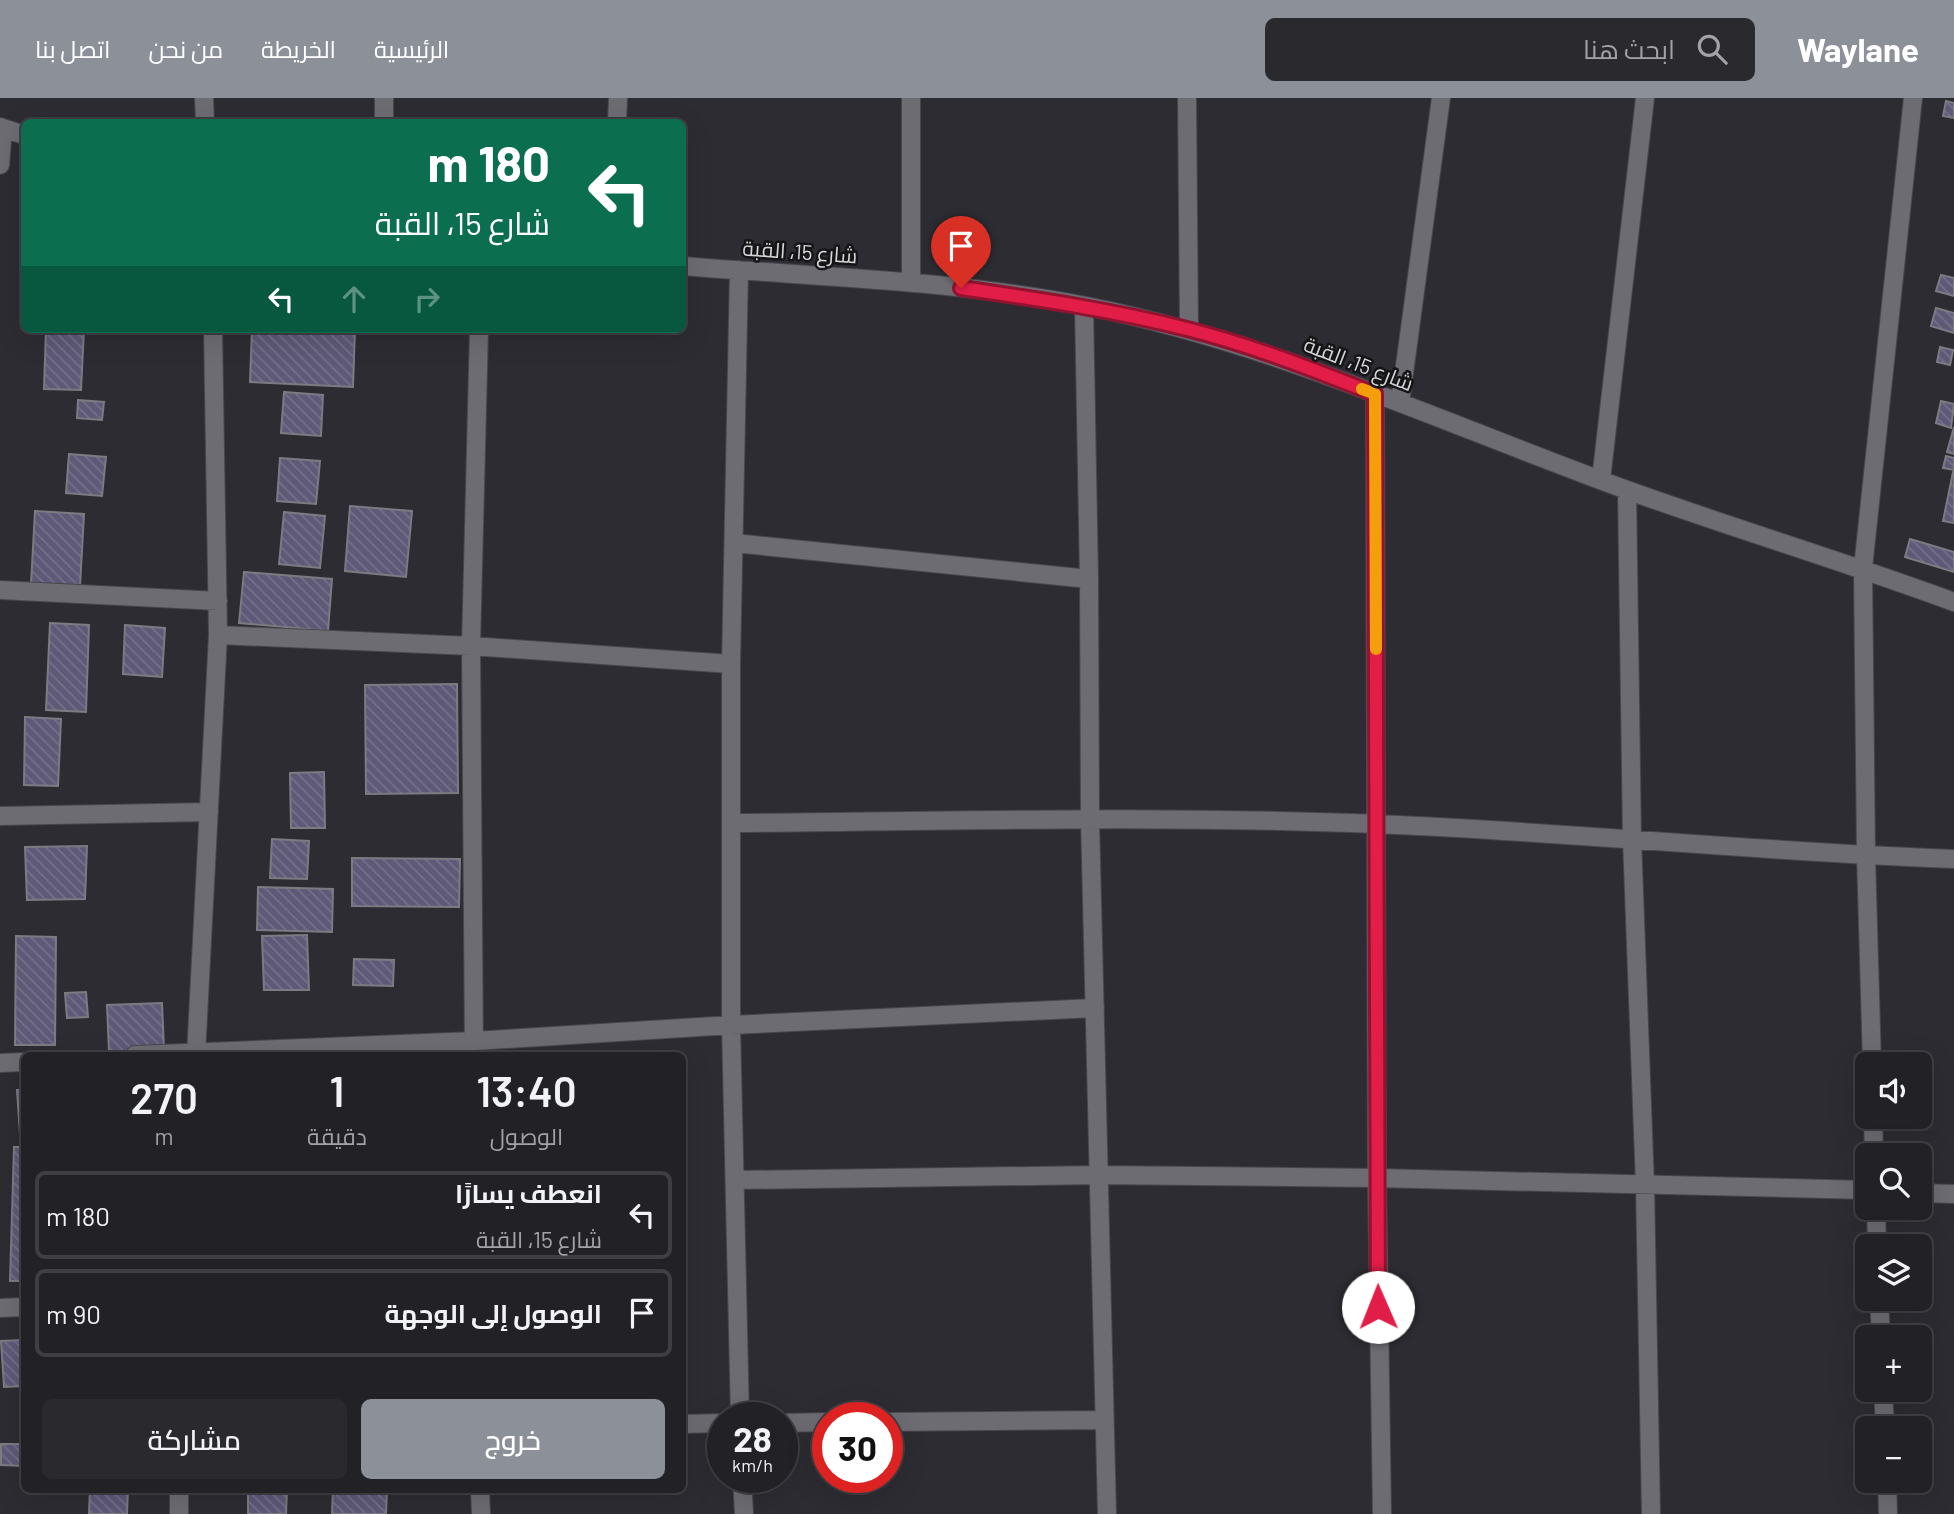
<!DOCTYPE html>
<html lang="ar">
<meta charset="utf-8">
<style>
:root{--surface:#222126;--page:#2a292e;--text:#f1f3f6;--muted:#a2a3a7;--line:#3f3e43;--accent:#8c9099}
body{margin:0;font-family:Barlow,Cairo,sans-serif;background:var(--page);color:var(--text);direction:rtl;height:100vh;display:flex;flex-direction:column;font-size:26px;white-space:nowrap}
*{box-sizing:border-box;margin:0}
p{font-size:23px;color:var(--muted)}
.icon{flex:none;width:38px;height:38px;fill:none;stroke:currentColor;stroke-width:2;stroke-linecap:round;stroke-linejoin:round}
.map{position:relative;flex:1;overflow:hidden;direction:ltr}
.sheet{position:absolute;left:21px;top:954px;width:665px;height:441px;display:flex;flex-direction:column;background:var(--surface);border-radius:10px;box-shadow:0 7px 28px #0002,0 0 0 2px var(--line);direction:rtl}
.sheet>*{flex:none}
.hud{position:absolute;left:21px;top:21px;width:665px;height:214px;border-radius:10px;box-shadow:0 7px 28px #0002,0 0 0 2px var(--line);direction:rtl;background:#0b6e4f;color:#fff;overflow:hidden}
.fabs{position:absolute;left:1855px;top:954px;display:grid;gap:14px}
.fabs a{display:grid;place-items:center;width:77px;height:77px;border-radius:10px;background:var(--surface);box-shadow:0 7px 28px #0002,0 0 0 2px var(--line);font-size:35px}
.speed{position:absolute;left:707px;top:1304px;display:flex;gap:14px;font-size:35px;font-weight:700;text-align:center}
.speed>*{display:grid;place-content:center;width:91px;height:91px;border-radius:50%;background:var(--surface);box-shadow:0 7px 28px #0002,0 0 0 2px var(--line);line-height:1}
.speed small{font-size:18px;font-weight:400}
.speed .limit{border:10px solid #d22;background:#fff;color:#111}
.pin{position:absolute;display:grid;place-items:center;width:60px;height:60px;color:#fff;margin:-72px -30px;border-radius:50% 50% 50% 0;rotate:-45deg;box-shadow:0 0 7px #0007}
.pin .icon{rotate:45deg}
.me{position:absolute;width:77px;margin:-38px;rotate:359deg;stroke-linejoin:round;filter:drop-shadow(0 0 5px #0008)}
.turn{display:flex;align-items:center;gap:24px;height:147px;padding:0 21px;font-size:32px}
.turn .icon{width:91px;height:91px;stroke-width:2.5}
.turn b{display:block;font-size:49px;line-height:60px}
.lanes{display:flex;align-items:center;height:66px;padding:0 21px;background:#0003;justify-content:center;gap:35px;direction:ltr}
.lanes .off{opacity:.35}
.eta{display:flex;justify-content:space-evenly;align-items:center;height:119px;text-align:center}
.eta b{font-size:42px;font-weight:600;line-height:49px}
.cta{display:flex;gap:14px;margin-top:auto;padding:14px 21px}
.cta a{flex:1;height:80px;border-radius:10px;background:var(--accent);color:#fff;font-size:28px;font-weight:600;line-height:80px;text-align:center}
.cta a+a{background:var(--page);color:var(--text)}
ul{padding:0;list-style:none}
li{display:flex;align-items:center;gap:21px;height:88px;margin:0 14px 10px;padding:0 7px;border:4px solid var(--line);border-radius:10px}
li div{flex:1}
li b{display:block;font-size:26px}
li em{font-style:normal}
header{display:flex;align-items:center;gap:42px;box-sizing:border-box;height:98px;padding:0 35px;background:var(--accent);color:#fff}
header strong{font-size:33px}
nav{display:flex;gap:38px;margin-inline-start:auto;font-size:24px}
.search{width:490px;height:63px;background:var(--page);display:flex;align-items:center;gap:18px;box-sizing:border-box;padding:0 24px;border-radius:10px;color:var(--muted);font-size:26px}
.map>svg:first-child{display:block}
.building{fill:url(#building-back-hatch);stroke:#7c7b82;stroke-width:2}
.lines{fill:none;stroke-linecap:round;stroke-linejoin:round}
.minor-casing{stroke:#47474c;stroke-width:20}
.minor{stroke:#6d6c73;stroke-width:18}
.route-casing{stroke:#92132f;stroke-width:18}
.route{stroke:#e11d48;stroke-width:12}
.slow{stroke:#f59e0b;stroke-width:12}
.labels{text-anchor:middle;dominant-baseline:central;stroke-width:5;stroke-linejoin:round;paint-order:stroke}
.street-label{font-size:21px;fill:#d6d5d9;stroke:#151517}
</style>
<header>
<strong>Waylane</strong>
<div class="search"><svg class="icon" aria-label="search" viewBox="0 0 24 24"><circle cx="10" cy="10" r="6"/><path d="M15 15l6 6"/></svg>ابحث هنا</div>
<nav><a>الرئيسية</a><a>الخريطة</a><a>من نحن</a><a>اتصل بنا</a></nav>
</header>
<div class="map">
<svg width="1954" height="1416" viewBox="0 0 1954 1416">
<defs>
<pattern id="building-back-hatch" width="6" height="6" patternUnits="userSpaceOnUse" patternTransform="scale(1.75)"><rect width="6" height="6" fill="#5d5977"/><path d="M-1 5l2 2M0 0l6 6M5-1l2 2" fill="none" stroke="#74708a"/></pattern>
</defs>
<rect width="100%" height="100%" fill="#2d2c32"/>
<path class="building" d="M1946,3L1954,5V20L1943,18Z
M1941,177L1954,180V198L1936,193Z
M1936,210L1954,215V235L1931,228Z
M46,231H84L81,292L44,291Z
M252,231H355L353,289L250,284Z
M1940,249L1953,252L1950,267L1937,264Z
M284,294L323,297L321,338L281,335Z
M78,302L104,304L102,322L77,320Z
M1941,303L1954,306L1951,330L1936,325Z
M1954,329V356L1947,354Z
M69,356L106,359L102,398L66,395Z
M1946,358L1954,360V372L1943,370Z
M280,360L320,363L316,406L277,403Z
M1953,374H1954V425L1943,423Z
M350,408L412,413L406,479L345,473Z
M35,413L84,416L80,488L31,486Z
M284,414L325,418L320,470L279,466Z
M1910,441L1954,454V474L1905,459Z
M244,474L332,481L328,533L239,525Z
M50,525L89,527L86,614L46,612Z
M125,527L165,530L162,579L123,576Z
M457,586L458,695L366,696L365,587Z
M25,619L61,621L58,688L24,687Z
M324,674L325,730H291L290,675Z
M272,741L309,743L307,781L270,780Z
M87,748L85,801L27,802L25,749Z
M352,760L460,761L459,809L352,808Z
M258,789L333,791L332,834L257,832Z
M307,837L309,892H264L262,838Z
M16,838L56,839L55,947H15Z
M354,861L394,862L393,888L353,887Z
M86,894L88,919L67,920L65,895Z
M162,905L164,952L109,954L107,907Z
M17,992H24V1036H20Z
M14,1049H24V1183H10Z
M24,1242V1288L4,1289L1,1243Z
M1,1346H24V1368L1,1367Z
M90,1391H128L127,1416H89Z
M248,1391H287L286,1416H248Z
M333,1391H387L386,1416H332Z"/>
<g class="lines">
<g class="minor-casing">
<path id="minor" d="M204,0L205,24
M1187,0L1189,231
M384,24V0
M617,24L618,0
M0,29L24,37
M0,67L3,30
M682,168C817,179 953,182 1086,208C1274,245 1448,327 1627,392C1735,431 1846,464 1954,504
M739,172L731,566V927L740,1320
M911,183V0
M1084,208L1089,481L1090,721L1107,1416
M1375,296L1377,1080L1382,1416
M1400,305L1441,0
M1601,382L1645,0
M1627,392L1632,741L1645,1087L1651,1416
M734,445L1089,481
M0,492L218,503
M218,537L471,548L731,566
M0,718L209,714
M732,725C947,723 1162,717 1377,726C1570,734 1762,754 1954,761
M135,957L474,943L731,927L1095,910
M196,957L218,537L213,231
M474,957L471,548L479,231
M0,965L24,964
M1872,966L1866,758L1863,470L1913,0
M1873,1018L1874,1057
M736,1082L1099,1077L1377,1080L1867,1092
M1920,1095L1954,1096
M1876,1110L1877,1148
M1879,1200L1881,1239
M0,1210L24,1209
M1883,1292L1885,1330
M887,1324L1104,1322
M782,1325L828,1324
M682,1326L723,1325
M742,1379L744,1416
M1887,1382L1888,1416
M480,1391L481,1416
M179,1416V1391"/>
</g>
<use href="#minor" class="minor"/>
</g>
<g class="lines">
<g class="route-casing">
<path id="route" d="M961,190C1037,201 1113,212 1187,231C1251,247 1314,272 1375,296L1378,1209"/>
</g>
<use href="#route" class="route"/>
<path class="slow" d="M1362,291L1375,296L1376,551"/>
</g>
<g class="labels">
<g class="street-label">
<text transform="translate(800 153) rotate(4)">شارع 15، القبة</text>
<text transform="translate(1359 265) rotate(21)">شارع 15، القبة</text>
</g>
</g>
</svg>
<div class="fabs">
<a><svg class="icon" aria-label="sound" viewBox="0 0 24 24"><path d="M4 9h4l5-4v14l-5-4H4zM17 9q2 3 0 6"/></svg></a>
<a><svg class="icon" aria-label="search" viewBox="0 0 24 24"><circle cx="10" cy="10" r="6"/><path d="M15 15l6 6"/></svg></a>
<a><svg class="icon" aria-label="layers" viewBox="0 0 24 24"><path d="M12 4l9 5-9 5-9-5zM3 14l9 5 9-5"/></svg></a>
<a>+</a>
<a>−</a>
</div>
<div class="speed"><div>28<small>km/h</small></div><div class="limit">30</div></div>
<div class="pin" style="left:961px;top:190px;background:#d93025"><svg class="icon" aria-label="arrive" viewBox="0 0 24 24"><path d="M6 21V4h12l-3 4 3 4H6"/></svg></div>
<svg class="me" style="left:1378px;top:1209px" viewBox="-20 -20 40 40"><circle r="19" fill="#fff"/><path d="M0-13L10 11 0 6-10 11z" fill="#e11d48"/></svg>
<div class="hud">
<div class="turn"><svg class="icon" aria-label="left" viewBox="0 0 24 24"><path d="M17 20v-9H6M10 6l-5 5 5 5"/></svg><div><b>180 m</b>شارع 15، القبة</div></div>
<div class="lanes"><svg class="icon" aria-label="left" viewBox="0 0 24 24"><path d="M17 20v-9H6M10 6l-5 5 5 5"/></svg><svg class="icon off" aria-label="ahead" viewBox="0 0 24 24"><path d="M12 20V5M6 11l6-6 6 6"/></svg><svg class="icon off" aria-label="right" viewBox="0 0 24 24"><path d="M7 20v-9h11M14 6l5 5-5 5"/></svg></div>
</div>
<section class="sheet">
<div class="eta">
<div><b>13:40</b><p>الوصول</p></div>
<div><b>1</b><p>دقيقة</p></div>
<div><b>270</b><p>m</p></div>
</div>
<ul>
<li><svg class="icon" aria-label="left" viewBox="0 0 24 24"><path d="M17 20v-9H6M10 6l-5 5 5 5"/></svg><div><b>انعطف يسارًا</b><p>شارع 15، القبة</p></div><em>180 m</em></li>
<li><svg class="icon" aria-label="arrive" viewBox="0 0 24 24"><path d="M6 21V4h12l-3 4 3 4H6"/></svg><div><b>الوصول إلى الوجهة</b></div><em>90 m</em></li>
</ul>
<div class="cta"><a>خروج</a><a>مشاركة</a></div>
</section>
</div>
